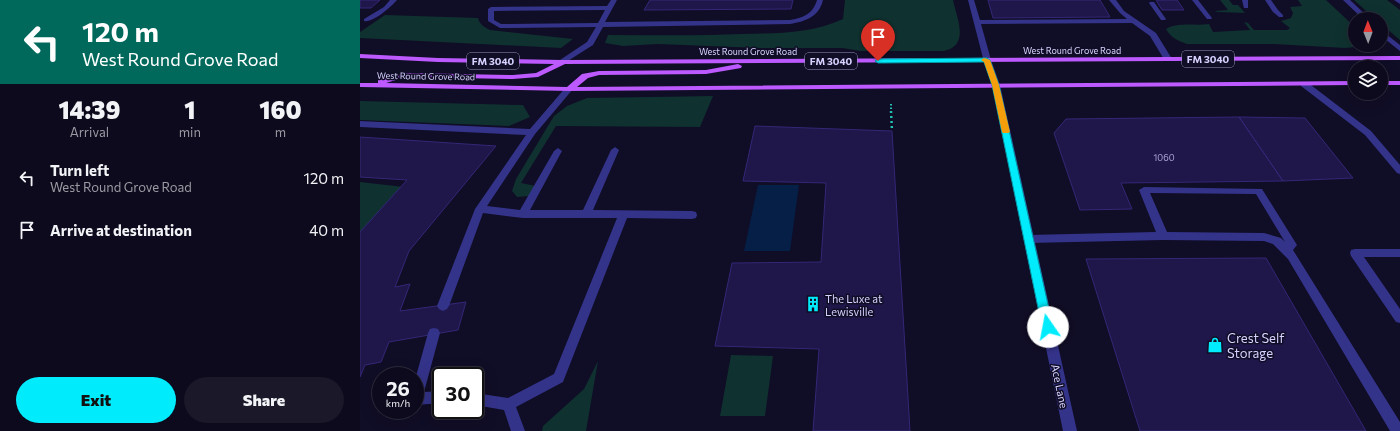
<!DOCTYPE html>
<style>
:root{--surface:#0c0a1c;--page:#1a1829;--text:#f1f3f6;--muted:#9a9aa3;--line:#2c2b3b;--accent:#00ecfd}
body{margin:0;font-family:Commissioner,sans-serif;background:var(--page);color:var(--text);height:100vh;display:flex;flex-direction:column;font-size:15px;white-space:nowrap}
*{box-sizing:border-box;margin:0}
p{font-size:13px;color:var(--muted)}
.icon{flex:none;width:22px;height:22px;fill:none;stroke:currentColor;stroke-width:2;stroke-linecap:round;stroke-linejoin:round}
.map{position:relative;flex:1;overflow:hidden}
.details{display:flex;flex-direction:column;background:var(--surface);width:360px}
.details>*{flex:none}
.guide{background:#00695c;color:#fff;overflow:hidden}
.needle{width:26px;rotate:359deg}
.controls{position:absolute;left:988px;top:12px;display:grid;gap:8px}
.controls a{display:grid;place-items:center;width:40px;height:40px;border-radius:50%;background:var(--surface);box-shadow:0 4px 16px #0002,0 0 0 1px var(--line);font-size:20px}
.speed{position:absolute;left:12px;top:367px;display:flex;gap:8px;font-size:20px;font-weight:700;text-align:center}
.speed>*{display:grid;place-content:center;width:52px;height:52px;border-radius:50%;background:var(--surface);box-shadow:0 4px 16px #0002,0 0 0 1px var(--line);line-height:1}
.speed small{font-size:10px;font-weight:400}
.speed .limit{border:2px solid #111;border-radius:6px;background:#fff;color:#111}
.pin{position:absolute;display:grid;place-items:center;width:34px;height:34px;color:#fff;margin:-41px -17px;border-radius:50% 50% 50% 0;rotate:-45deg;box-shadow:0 0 4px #0007}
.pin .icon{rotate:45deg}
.me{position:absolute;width:44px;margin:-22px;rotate:348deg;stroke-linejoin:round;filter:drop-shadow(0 0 3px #0008)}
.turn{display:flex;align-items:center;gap:14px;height:84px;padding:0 16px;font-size:18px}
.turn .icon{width:52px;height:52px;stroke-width:2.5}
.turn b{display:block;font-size:28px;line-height:34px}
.eta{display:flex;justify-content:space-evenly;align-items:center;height:68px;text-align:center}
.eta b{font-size:24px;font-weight:800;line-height:28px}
.cta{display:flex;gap:8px;margin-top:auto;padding:8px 16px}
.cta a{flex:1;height:46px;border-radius:24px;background:var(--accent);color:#111;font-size:16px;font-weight:800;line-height:46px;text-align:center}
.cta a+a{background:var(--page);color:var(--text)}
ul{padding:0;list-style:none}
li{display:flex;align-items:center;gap:12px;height:52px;padding:0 16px}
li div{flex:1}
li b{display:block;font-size:15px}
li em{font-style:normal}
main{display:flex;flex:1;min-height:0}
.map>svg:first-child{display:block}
.green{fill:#0f312f}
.water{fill:#051f47}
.building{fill:#1f1749;stroke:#342777}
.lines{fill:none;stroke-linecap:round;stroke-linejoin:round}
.path-far1{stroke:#23c2b3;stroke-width:2;stroke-dasharray:1.5 2;stroke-linecap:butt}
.path{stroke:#23c2b3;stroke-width:2.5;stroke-dasharray:2 3;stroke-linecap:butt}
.service{fill:#34338a;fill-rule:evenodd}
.minor{fill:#34338a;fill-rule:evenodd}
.tertiary{fill:#34338a;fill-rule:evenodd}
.primary{fill:#bc59ff;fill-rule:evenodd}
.route{fill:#00ecfd;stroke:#0099a4}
.slow{fill:#f59e0b}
.labels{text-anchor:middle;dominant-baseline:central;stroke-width:3;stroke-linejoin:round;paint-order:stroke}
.far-street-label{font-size:9px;fill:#d6d2ff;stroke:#100d26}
.number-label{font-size:9px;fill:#a8a3d2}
.shield{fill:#100d26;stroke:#9b97be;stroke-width:1}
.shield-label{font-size:10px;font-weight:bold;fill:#d6d2ff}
.poi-label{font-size:11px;fill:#d6d2ff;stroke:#100d26;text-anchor:start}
.street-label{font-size:11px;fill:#d6d2ff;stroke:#100d26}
.near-poi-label{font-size:13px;fill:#d6d2ff;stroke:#100d26;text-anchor:start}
</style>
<main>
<section class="details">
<div class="guide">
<div class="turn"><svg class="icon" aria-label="left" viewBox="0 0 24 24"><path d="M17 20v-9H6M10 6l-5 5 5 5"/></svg><div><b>120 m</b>West Round Grove Road</div></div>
</div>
<div class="eta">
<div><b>14:39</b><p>Arrival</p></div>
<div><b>1</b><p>min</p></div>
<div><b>160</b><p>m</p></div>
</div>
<ul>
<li><svg class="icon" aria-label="left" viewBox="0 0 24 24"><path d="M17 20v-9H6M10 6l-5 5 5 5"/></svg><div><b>Turn left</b><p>West Round Grove Road</p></div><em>120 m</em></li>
<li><svg class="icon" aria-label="arrive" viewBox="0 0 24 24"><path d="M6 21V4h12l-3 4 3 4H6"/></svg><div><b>Arrive at destination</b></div><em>40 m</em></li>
</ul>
<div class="cta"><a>Exit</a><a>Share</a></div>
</section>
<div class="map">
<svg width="1040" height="431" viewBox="0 0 1040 431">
<rect width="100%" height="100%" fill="#100d26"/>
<path class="green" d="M485,0H593C597,19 610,45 584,51H501L482,48H400L298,44L263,46L245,43L248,35C292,35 337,36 382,34C417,33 451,34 483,19Z
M860,0H869L873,5H878L885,13L857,12L855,11L868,10Z
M938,0H966L995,27V45H1007L1006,46L985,48L914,44H827C818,41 810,37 806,29C818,22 835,26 849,24L853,32L890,30L884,22L888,23L894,30H927L930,28L921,21L931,18L933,13L930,7L942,6Z
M994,0H1027L1040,10V40L1021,24V19H1015Z
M25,15L118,18C120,25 124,27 130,30L213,39L201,48L0,38V32Z
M353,96L340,127L196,126L161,183L176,186L170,196L157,197L152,191L156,179L194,116L207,106L227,98Z
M0,101L163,105L170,117L149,126L0,120Z
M0,182L44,187L0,237Z
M371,355L413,356L405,416H360Z
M238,361L226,431H182L183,426L224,389Z"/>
<path class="water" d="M398,185H439L430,251H384Z"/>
<path class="building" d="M0,0H20L11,8H0Z
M290,0H433L431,9L284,10Z
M628,0H740L750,17L633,18Z
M796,0H817L824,10H802Z
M879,117L923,181L761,183L772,209L720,210L694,133L706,119Z
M879,117L945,118L993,178L923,181Z
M395,126L532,131L550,431H453L459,349L355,346L372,263L461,262L466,183L383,181Z
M0,137L136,146L49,251L35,287L50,284L40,311L106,302L98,330L29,342L21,362L5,365L0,377V232L47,180L0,177Z
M906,258L1006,431H780L726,259Z"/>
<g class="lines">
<path class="path-far1" d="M531,104V112"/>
<path class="path" d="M531,111L532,131"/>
<path class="service" d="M30,0H37C31,7 13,23 4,21V19L24,7Z
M251,0H257L245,22L430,20C443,18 453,14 457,0H463C459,17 446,21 430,24L243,27L233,45L203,64H200V60L227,42L236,27L140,28L128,21V9L131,7L247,6ZM245,10L238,23L141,24L134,20V11Z
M608,0H614L620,20L767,19L760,13L749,0H756L764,11L796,33L812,59L808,61H805L790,36L772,23L621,24L631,60L630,62H624Z
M832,0H838L852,18L851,19H847Z
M882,0H888V8H884Z
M905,0H911L918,10L923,15V17H919L913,12Z
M1034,0H1040V4Z
M790,2H794L806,19L805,20H801L789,3Z
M941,82H947L1011,131L1040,165V174L1037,173L1005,135L941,86Z
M206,87H212L213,89L175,134L127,206L160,210L194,151L198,148L202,151L170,210H223L251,150L255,147L259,150L233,210L332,211L336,212L337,215L336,218L332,219L267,218L203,382L156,407L165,431H151L144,410L115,405V393L148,398L194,374L257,218H163L123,213L89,306L87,309L83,311L79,309L77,306L115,209L166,135L0,127V121L170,129Z
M784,187L902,189L937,245L933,250L1040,422V431H1030L928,259L913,244L904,241L803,240L669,243L665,242L664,239L665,236L669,235L796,232L779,190ZM790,193L896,194L925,242L921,238L904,233L807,232Z
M995,249H1040V257H1004L1040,309V323L1036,322L991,256L990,253L991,250Z
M74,328L78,329L80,333L64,392L81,391V403L56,405L55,380L68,333L70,329Z"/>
<path class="minor" d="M624,58H630L631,60L640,85L717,431H703L632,85L623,60Z"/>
<path class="tertiary" d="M983,0H990L1010,19H1003Z
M1021,30L1040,45V51L1021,36Z"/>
<path class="primary" d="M0,54L78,58L203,60L1040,56V60L205,64L178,77L153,79L45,77L26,83L207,87L222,74L239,71L346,70L378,64L382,66L381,68L346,74L239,75L228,78L217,87L995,81V85L209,91L0,87V83H18V80L45,73L153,75L176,73L194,64L78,62L0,58Z
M1021,81H1040V85H1021Z"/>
</g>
<path class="route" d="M627,58L630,60L639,85L693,327L691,331L688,332L684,331L682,327L632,85L624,62L518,63L515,61L518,59Z"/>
<path class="slow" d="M624,58L630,60L639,85L650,132L648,133H643L642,132L632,85L624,62L621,60Z"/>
<defs>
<g id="building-bare" transform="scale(1.2)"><path d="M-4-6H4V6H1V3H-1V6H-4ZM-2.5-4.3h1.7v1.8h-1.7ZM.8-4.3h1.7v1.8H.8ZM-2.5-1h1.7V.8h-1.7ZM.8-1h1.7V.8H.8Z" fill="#00ecfd" stroke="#100d26" stroke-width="2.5" paint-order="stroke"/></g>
<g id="shop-bare" transform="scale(1.2)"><path d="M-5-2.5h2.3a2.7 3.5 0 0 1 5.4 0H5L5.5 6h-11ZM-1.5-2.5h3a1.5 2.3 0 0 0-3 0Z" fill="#00ecfd" stroke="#100d26" stroke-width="2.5" paint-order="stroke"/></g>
</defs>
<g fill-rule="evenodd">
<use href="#building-bare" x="453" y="304"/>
<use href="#shop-bare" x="855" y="345"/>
</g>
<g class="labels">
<g class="far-street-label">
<text x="712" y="50">West Round Grove Road</text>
<text x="388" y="51">West Round Grove Road</text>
<text transform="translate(66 76) rotate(1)">West Round Grove Road</text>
</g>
<g class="number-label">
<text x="804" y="157">1060</text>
</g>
<g class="shield">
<rect x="822" y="51" width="52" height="16" rx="3"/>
<rect x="107" y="53" width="52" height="16" rx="3"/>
<rect x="445" y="53" width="52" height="16" rx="3"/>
</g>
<g class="shield-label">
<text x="848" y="59">FM 3040</text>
<text x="133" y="61">FM 3040</text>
<text x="471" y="61">FM 3040</text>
</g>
<g class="poi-label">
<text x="465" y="298">The Luxe at<tspan x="465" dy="13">Lewisville</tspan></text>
</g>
<g class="street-label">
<text transform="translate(700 386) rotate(78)">Ace Lane</text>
</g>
<g class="near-poi-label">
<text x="867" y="338">Crest Self<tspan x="867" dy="15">Storage</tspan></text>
</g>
</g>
</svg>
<div class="controls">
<a><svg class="needle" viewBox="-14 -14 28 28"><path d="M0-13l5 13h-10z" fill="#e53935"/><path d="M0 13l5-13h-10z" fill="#9a9aa3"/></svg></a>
<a><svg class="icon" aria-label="layers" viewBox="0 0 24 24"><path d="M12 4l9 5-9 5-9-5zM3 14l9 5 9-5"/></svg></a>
</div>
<div class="speed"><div>26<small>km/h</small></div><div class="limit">30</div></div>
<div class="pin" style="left:518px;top:61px;background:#d93025"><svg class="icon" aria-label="arrive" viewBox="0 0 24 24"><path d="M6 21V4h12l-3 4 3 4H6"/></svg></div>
<svg class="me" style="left:688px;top:327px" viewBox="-20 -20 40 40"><circle r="19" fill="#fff"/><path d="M0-13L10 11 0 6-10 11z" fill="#00ecfd"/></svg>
</div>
</main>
